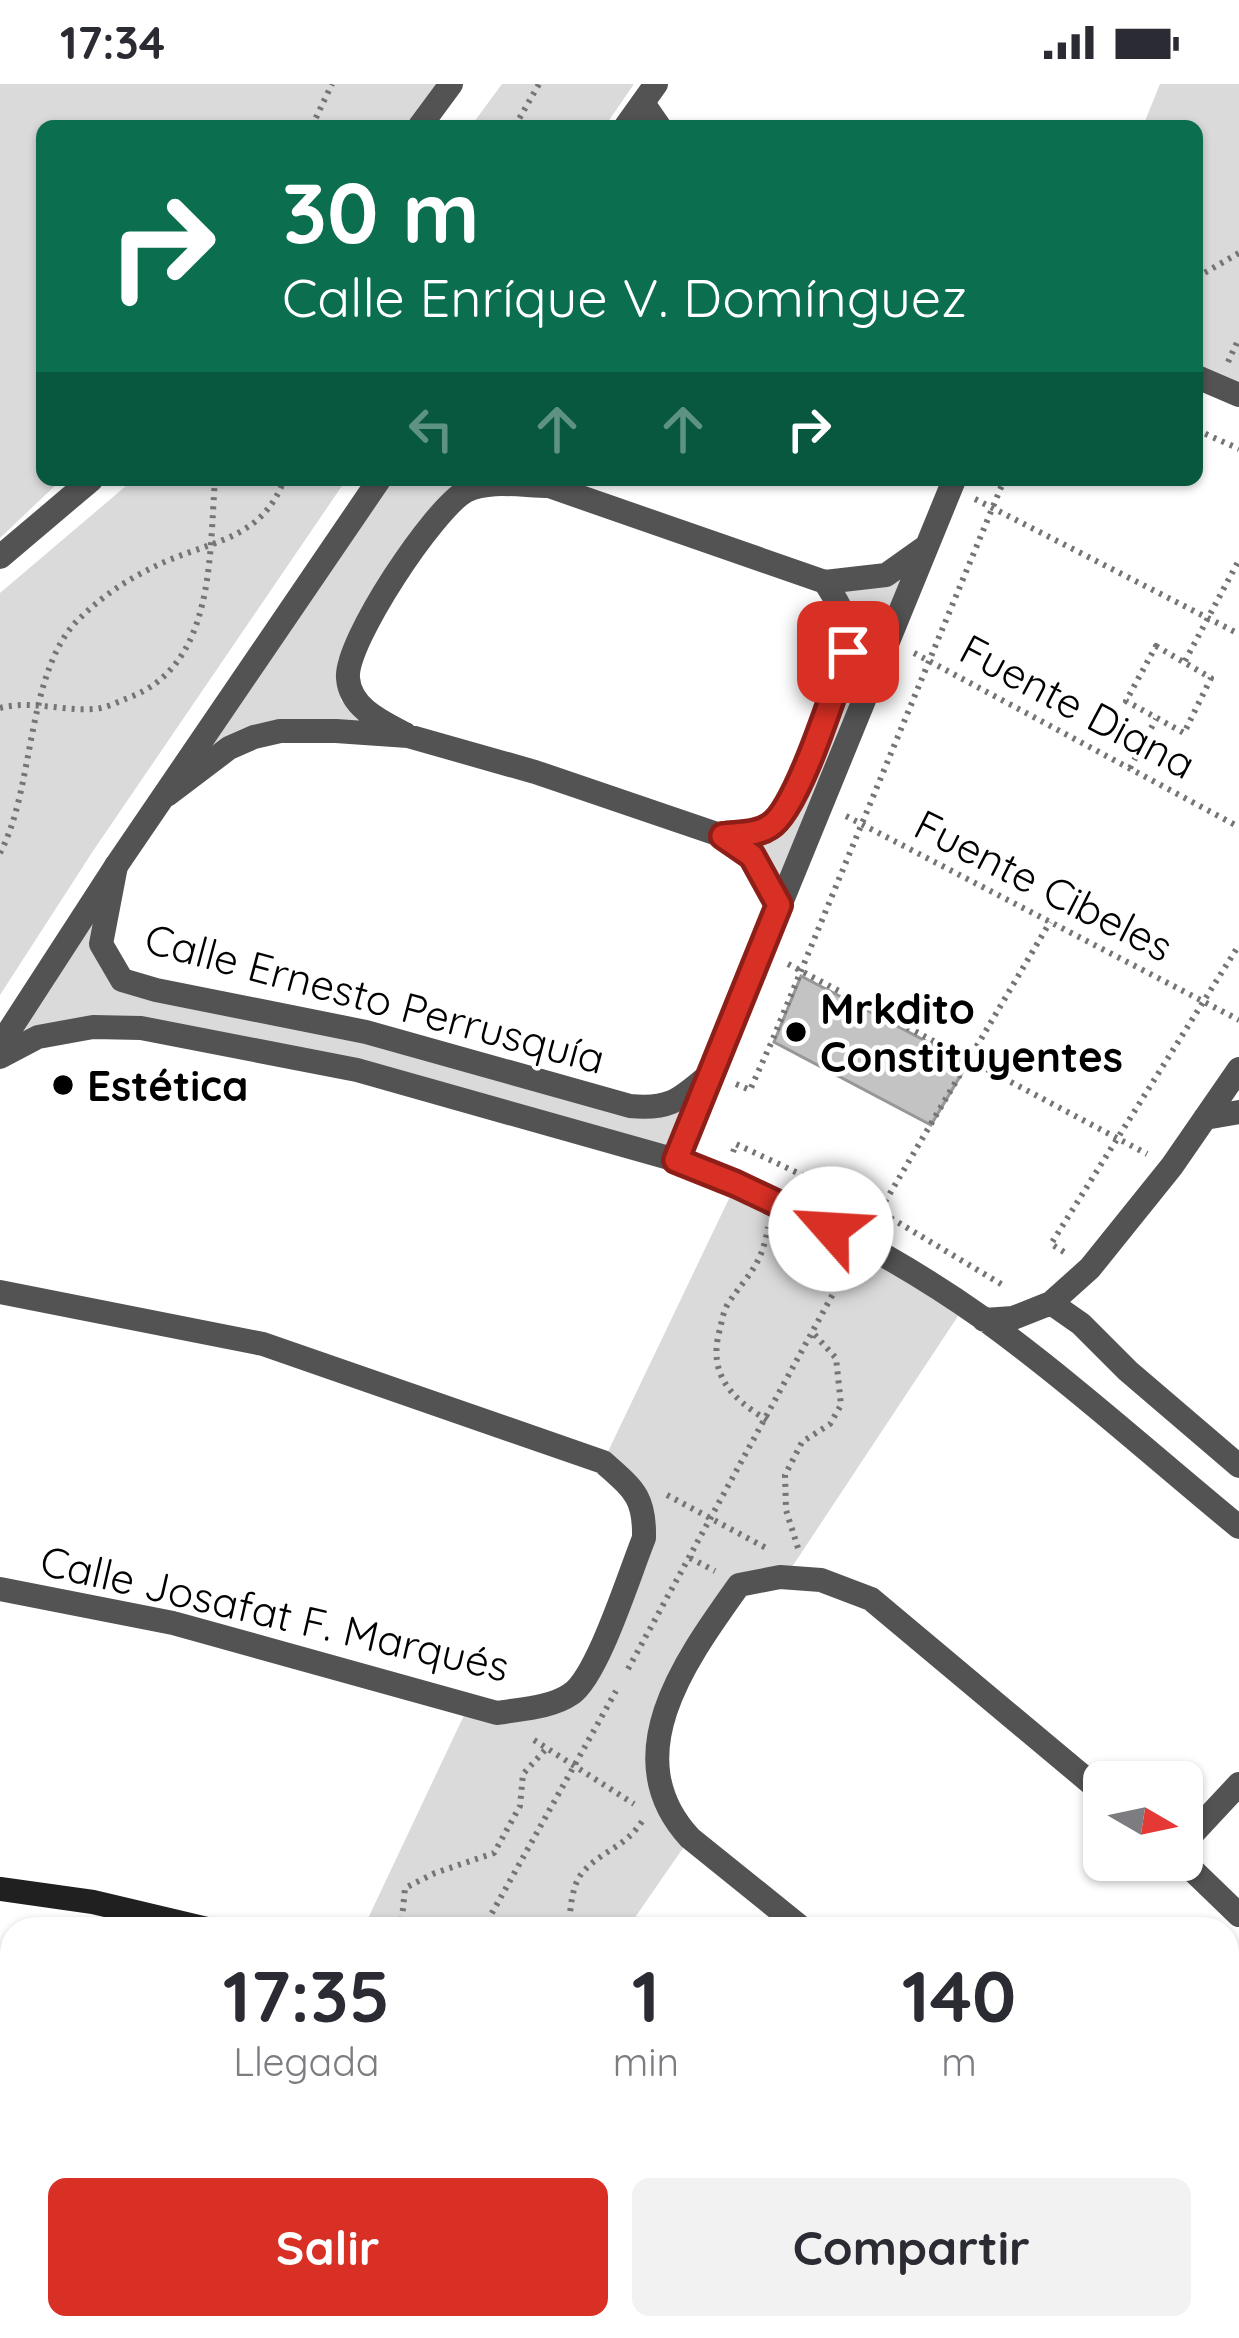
<!DOCTYPE html>
<html lang="es">
<meta charset="utf-8">
<style>
:root{--surface:#fff;--page:#f2f2f3;--text:#2b2b33;--muted:#7c7c81;--accent:#d93025}
body{margin:0;font-family:Quicksand,sans-serif;background:var(--page);color:var(--text);height:100vh;display:flex;flex-direction:column;font-size:45px;white-space:nowrap}
*{box-sizing:border-box;margin:0}
p{font-size:39px;color:var(--muted)}
.icon{flex:none;width:66px;height:66px;fill:none;stroke:currentColor;stroke-width:2;stroke-linecap:round;stroke-linejoin:round}
.map{position:relative;flex:1;overflow:hidden}
.panel{position:absolute;left:0px;top:1833px;width:1239px;height:423px;display:flex;flex-direction:column;background:var(--surface);border-radius:36px 36px 0 0;box-shadow:0 3px 9px #0004}
.panel>*{flex:none}
.top-card{position:absolute;left:36px;top:36px;width:1167px;height:366px;border-radius:18px;box-shadow:0 3px 9px #0004;background:#0b6e4f;color:#fff;overflow:hidden}
.needle{width:78px;rotate:99deg}
.fabs{position:absolute;left:1083px;top:1677px;display:grid;gap:24px}
.fabs a{display:grid;place-items:center;width:120px;height:120px;border-radius:18px;background:var(--surface);box-shadow:0 3px 9px #0004;font-size:60px}
.pin{position:absolute;display:grid;place-items:center;width:102px;height:102px;color:#fff;margin:-51px;border-radius:24px;box-shadow:0 6px 18px #0006}
.me{position:absolute;width:132px;margin:-66px;rotate:296deg;stroke-linejoin:round;filter:drop-shadow(0 0 9px #0008)}
.turn{display:flex;align-items:center;gap:42px;height:252px;padding:0 48px;font-size:54px}
.turn .icon{width:156px;height:156px;stroke-width:2.5}
.turn b{display:block;font-size:84px;line-height:102px}
.lanes{display:flex;align-items:center;height:114px;padding:0 48px;background:#0003;justify-content:center;gap:60px;direction:ltr}
.lanes .off{opacity:.35}
.eta{display:flex;justify-content:space-evenly;align-items:center;height:204px;text-align:center}
.eta b{font-size:72px;font-weight:800;line-height:84px}
.button{display:flex;gap:24px;margin-top:auto;padding:24px 48px}
.button a{flex:1;height:138px;border-radius:18px;background:var(--accent);color:#fff;font-size:48px;font-weight:800;line-height:138px;text-align:center}
.button a+a{background:var(--page);color:var(--text)}
.status{display:flex;justify-content:space-between;align-items:center;height:84px;padding:0 60px;background:var(--surface);direction:ltr}
.status svg{height:33px;fill:currentColor}
.map>svg:first-child{display:block}
.green{fill:#dadada}
.building{fill:#c3c3c3;stroke:#979797;stroke-width:3}
.lines{fill:none;stroke-linecap:round;stroke-linejoin:round}
.path{stroke:#757575;stroke-width:6;stroke-dasharray:3 6;stroke-linecap:butt}
.minor{stroke:#535353;stroke-width:24}
.tertiary{stroke:#535353;stroke-width:24}
.secondary{stroke:#202020;stroke-width:24}
.route-casing{stroke:#8d1f18;stroke-width:30}
.route{stroke:#d93025;stroke-width:21}
.poi-dot{fill:#000;stroke:#fff;stroke-width:4.5}
.labels{text-anchor:middle;dominant-baseline:central;stroke-width:9;stroke-linejoin:round;paint-order:stroke}
.street-label{font-size:42px;fill:#000;stroke:#fff}
.poi-label{font-size:42px;font-weight:bold;fill:#000;stroke:#fff;text-anchor:start}
</style>
<div class="status"><b>17:34</b><svg viewBox="0 0 49 12"><path d="M0 12V9h3v3zM5 12V6h3v6zM10 12V3h3v9zM15 12V0h3v12zM26 1h20v11H26zM47 4h2v5h-2z"/></svg></div>
<div class="map">
<svg width="1239" height="2254" viewBox="0 0 1239 2254">
<rect width="100%" height="100%" fill="#fff"/>
<path class="green" d="M0,0H451L420,42H42V396H61L0,454Z
M502,0H634L605,42H471Z
M1160,0H1239V311L1197,293V42H1143Z
M133,396H346L93,767L0,911V509Z
M379,396H515L439,416L338,576L341,617L391,651L280,636L167,706Z
M926,463L779,821L723,752L775,740L848,568L825,498L886,491Z
M116,782L101,860L122,896L630,1022L710,990L676,1076L141,944L0,961Z
M736,1100L964,1223L794,1480L780,1493L739,1501L657,1650L690,1754L627,1845H363L467,1625L496,1633L588,1592L644,1432L603,1378Z"/>
<path class="building" d="M801,892L968,979L931,1041L774,958Z"/>
<g class="lines">
<path class="path" d="M312,42L332,0
M515,42L539,0
M1197,193L1239,169
M1228,278L1239,254
M1197,346L1239,365
M975,415L1239,550
M1156,562L1211,594L1184,649L1126,617Z
M914,569L1239,743
M1185,577L1239,476
M0,624C30,616 62,627 93,625C105,625 117,618 128,614C215,582 209,473 215,396
M1130,684L1156,635
M846,732L1239,936
M0,769C35,704 26,588 78,536C105,509 134,491 169,476C218,456 263,452 284,396
M788,880L1147,1070
M736,1000L750,1006L772,957L1004,396
M733,1068L736,1060L879,1127L1006,1203
M876,1133L1050,838
M1064,1168L1051,1160L1239,861
M767,1336C731,1314 707,1290 720,1245C722,1236 724,1225 729,1218C749,1189 762,1181 768,1143
M667,1411L766,1464
M798,1464L786,1426L785,1391L802,1358L830,1340L841,1321L836,1274L813,1249
M690,1474L715,1487
M628,1585L846,1186
M534,1656L634,1720
M401,1845L405,1804L435,1789L494,1769L520,1722L523,1690L546,1665
M483,1845L616,1607
M569,1845C570,1828 571,1801 583,1788C602,1766 624,1765 643,1736"/>
<path class="minor" d="M643,19L659,42
M1197,293L1239,311
M543,396L549,402L825,498L886,491L924,464
M405,650C382,638 350,624 348,594C345,558 434,424 466,407C489,395 523,402 549,402
M167,711L229,664L254,653L280,647H336L408,652L535,688L723,752L751,772L779,821
M723,752C741,750 763,751 776,738C790,725 846,588 848,567C852,540 839,520 825,498
M116,782L101,860L122,896L156,906L366,948L630,1022C671,1026 680,1015 710,990
M0,973L38,953L93,943L141,944L357,986L676,1076C783,1115 891,1169 984,1235C1072,1299 1155,1374 1239,1443
M1205,1034L1239,1028
M676,1076L954,396
M0,1208L263,1260L603,1378C633,1405 645,1412 644,1454C630,1488 598,1592 571,1610C551,1624 520,1625 497,1629L173,1539L0,1505
M1051,1219L1081,1240L1128,1287L1239,1382
M984,1236L1013,1234L1051,1219L1090,1184L1172,1082L1239,985
M1182,1761L1239,1700
M1182,1776L1239,1831
M803,1845L690,1754C614,1672 687,1574 739,1501L780,1493L821,1496L871,1515L1104,1710
M1227,2170L1239,2156
M1227,2203L1239,2214
M193,2244L199,2254
M520,2244L522,2254
M42,2254L43,2244"/>
<path class="tertiary" d="M420,42L451,0
M626,42L656,0
M0,473L91,396
M0,961L116,782L379,396"/>
<path class="secondary" d="M0,1805L93,1818L207,1845
M837,2244L849,2254"/>
</g>
<g class="lines">
<g class="route-casing">
<path id="route" d="M831,1145L736,1100L676,1076L779,821L752,772L723,752C739,750 757,751 770,742C798,725 835,603 848,568"/>
</g>
<use href="#route" class="route"/>
</g>
<g class="poi-dot">
<circle cx="796" cy="948" r="12"/>
<circle cx="63" cy="1001" r="12"/>
</g>
<g class="labels">
<g class="street-label">
<text transform="translate(1078 622) rotate(28)">Fuente Diana</text>
<text transform="translate(1044 801) rotate(27)">Fuente Cibeles</text>
<text transform="translate(375 914) rotate(15)">Calle Ernesto Perrusquía</text>
<text transform="translate(275 1529) rotate(13)">Calle Josafat F. Marqués</text>
</g>
<g class="poi-label">
<text x="820" y="924">Mrkdito<tspan x="820" dy="48">Constituyentes</tspan></text>
<text x="87" y="1001">Estética</text>
</g>
</g>
</svg>
<div class="fabs">
<a><svg class="needle" viewBox="-14 -14 28 28"><path d="M0-13l5 13h-10z" fill="#e53935"/><path d="M0 13l5-13h-10z" fill="#7c7c81"/></svg></a>
</div>
<div class="pin" style="left:848px;top:568px;background:#d93025"><svg class="icon" aria-label="arrive" viewBox="0 0 24 24"><path d="M6 21V4h12l-3 4 3 4H6"/></svg></div>
<svg class="me" style="left:831px;top:1145px" viewBox="-20 -20 40 40"><circle r="19" fill="#fff"/><path d="M0-13L10 11 0 6-10 11z" fill="#d93025"/></svg>
<div class="top-card">
<div class="turn"><svg class="icon" aria-label="right" viewBox="0 0 24 24"><path d="M7 20v-9h11M14 6l5 5-5 5"/></svg><div><b>30 m</b>Calle Enríque V. Domínguez</div></div>
<div class="lanes"><svg class="icon off" aria-label="left" viewBox="0 0 24 24"><path d="M17 20v-9H6M10 6l-5 5 5 5"/></svg><svg class="icon off" aria-label="ahead" viewBox="0 0 24 24"><path d="M12 20V5M6 11l6-6 6 6"/></svg><svg class="icon off" aria-label="ahead" viewBox="0 0 24 24"><path d="M12 20V5M6 11l6-6 6 6"/></svg><svg class="icon" aria-label="right" viewBox="0 0 24 24"><path d="M7 20v-9h11M14 6l5 5-5 5"/></svg></div>
</div>
<section class="panel">
<div class="eta">
<div><b>17:35</b><p>Llegada</p></div>
<div><b>1</b><p>min</p></div>
<div><b>140</b><p>m</p></div>
</div>
<div class="button"><a>Salir</a><a>Compartir</a></div>
</section>
</div>
